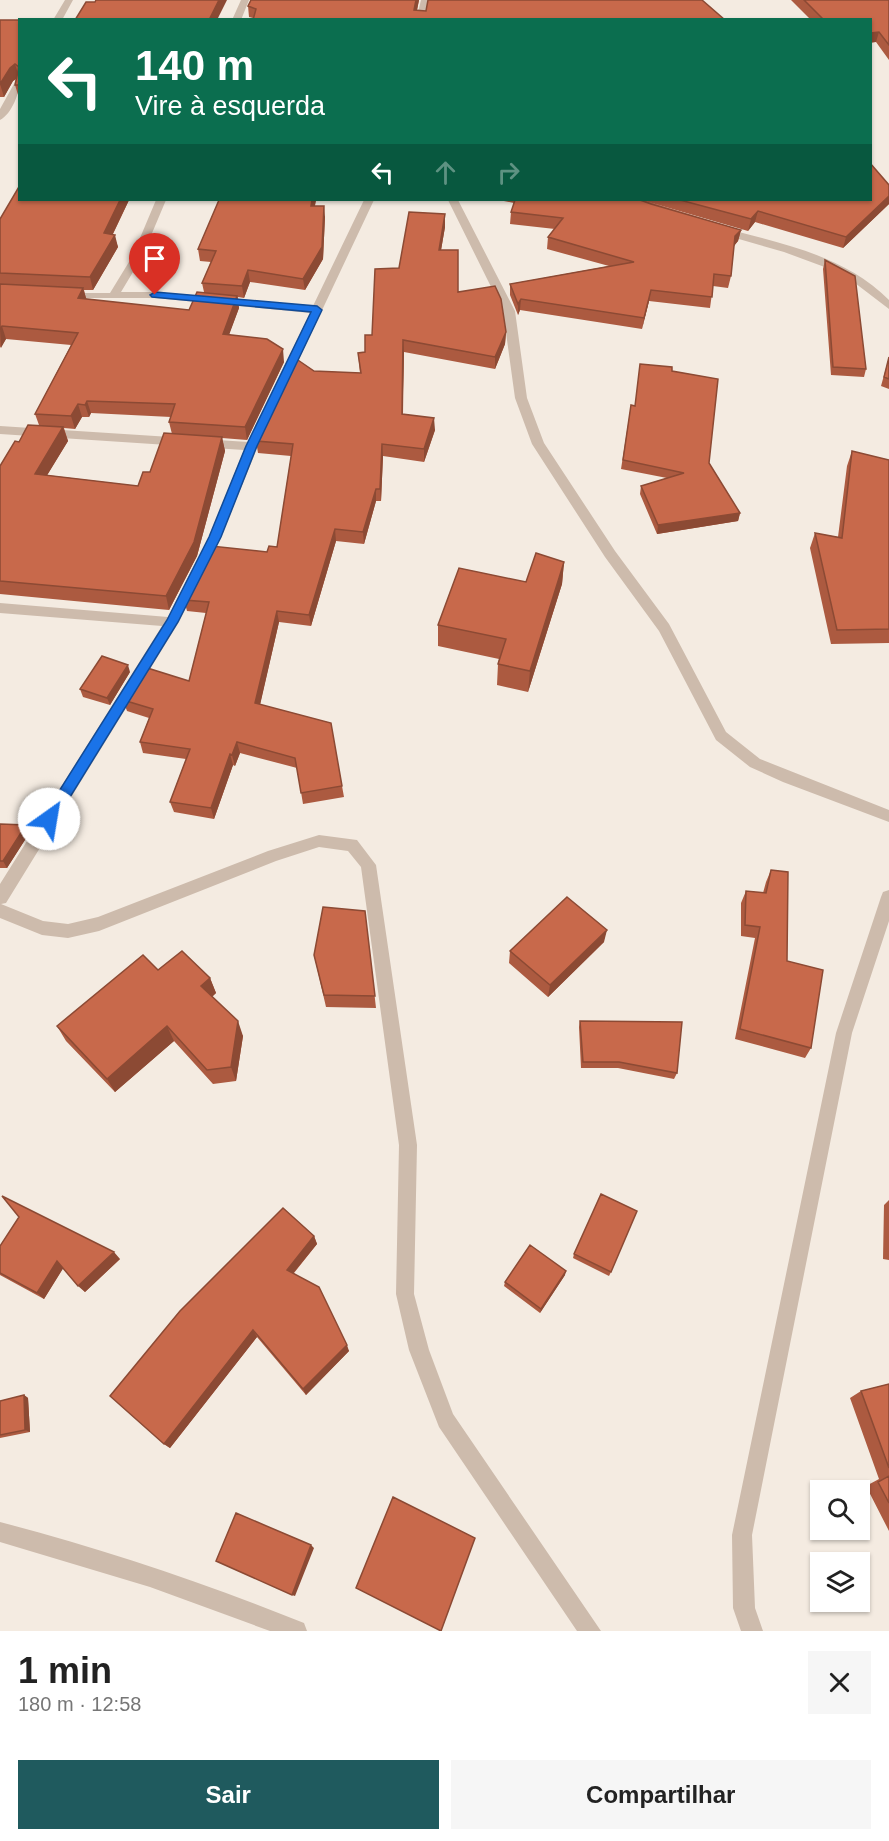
<!DOCTYPE html>
<html lang="pt">
<meta charset="utf-8">
<style>
:root{--surface:#fff;--page:#f6f6f6;--text:#222;--muted:#767676;--accent:#1f5a5e}
body{margin:0;font-family:Arial,sans-serif;background:var(--page);color:var(--text);height:100vh;display:flex;flex-direction:column;font-size:22px;white-space:nowrap}
*{box-sizing:border-box;margin:0}
p{font-size:20px;color:var(--muted)}
.icon{flex:none;width:33px;height:33px;fill:none;stroke:currentColor;stroke-width:2;stroke-linecap:round;stroke-linejoin:round}
.map{position:relative;height:1631px;overflow:hidden}
.panel{display:flex;flex-direction:column;background:var(--surface);flex:1}
.panel>*{flex:none}
.top-card{position:absolute;left:18px;top:18px;width:854px;height:183px;border-radius:0px;box-shadow:0 2px 4px #0004;background:#0b6e4f;color:#fff;overflow:hidden}
.buttons{position:absolute;left:810px;top:1480px;display:grid;gap:12px}
.buttons a{display:grid;place-items:center;width:60px;height:60px;border-radius:0px;background:var(--surface);box-shadow:0 2px 4px #0004;font-size:30px}
.pin{position:absolute;display:grid;place-items:center;width:51px;height:51px;color:#fff;margin:-62px -26px;border-radius:50% 50% 50% 0;rotate:-45deg;box-shadow:0 0 6px #0007}
.pin .icon{rotate:45deg}
.me{position:absolute;width:66px;margin:-33px;rotate:32deg;stroke-linejoin:round;filter:drop-shadow(0 0 4px #0008)}
.turn{display:flex;align-items:center;gap:21px;height:126px;padding:0 18px;font-size:27px}
.turn .icon{width:78px;height:78px;stroke-width:2.5}
.turn b{display:block;font-size:42px;line-height:51px}
.lanes{display:flex;align-items:center;height:57px;padding:0 18px;background:#0003;justify-content:center;gap:30px;direction:ltr}
.lanes .off{opacity:.35}
.round{display:grid;place-items:center;flex:none;width:63px;height:63px;border-radius:0px;background:var(--page)}
.head{display:flex;align-items:center;justify-content:space-between;height:102px;padding:0 18px}
h1{font-size:36px;font-weight:600;line-height:45px}
.action{display:flex;gap:12px;margin-top:auto;padding:12px 18px}
.action a{flex:1;height:69px;border-radius:0px;background:var(--accent);color:#fff;font-size:24px;font-weight:600;line-height:69px;text-align:center}
.action a+a{background:var(--page);color:var(--text)}
.map>svg:first-child{display:block}
.lines{fill:none;stroke-linecap:round;stroke-linejoin:round}
.street{fill:#cdbbac;fill-rule:evenodd}
.wall{fill:#ac5a40;fill-rule:evenodd}
.shaded-wall{fill:#8c4a34}
.building{fill:#c8694b;stroke:#8c4a34;stroke-width:1.5}
.route{fill:#1a73e8;stroke:#114b97;stroke-width:1.5}
</style>
<div class="map">
<svg width="889" height="1631" viewBox="0 0 889 1631">
<rect width="100%" height="100%" fill="#f4ebe1"/>
<g class="lines">
<path class="street" d="M65,0H73L62,20H53Z
M241,0H249L241,20H232Z
M421,0H429L425,20H416Z
M20,79C20,92 12,114 0,120V109L15,82Z
M156,200H166L142,257L121,292H155L313,306L364,200H374L258,446L221,537L179,622L6,903L1,904L43,921L68,924L98,917L268,851L319,835L357,840L376,865L417,1145L414,1294L429,1350L453,1414L601,1631H577L439,1427L409,1350L396,1294L399,1145L361,867L348,851L319,847L276,861L99,931L68,938L42,935L0,918V884L162,626L0,613V603L168,617L209,537L244,450L0,434V426L248,442L310,313L155,298H62L60,296L66,293H110L132,257Z
M448,200H458L515,311L527,398L544,443L615,551L669,624L726,732L760,759L889,810V822L783,782L750,767L716,740L659,631L605,557L532,444L515,398L503,311Z
M722,228C779,242 846,256 889,300V309L851,280L830,269L784,252L718,233V229Z
M889,890V921L852,1033L752,1535L755,1608L763,1631H741L733,1608L732,1535L836,1033L881,897L883,892Z
M0,1522C103,1549 205,1583 304,1623L307,1631H270L150,1587L0,1542Z"/>
</g>
<path class="wall" d="M251,0H419L417,10L253,18L249,17L248,6Z
M791,0H889V60L876,42L870,20H811Z
M0,20H20V98H19L15,85L16,79L13,81L4,97H0Z
M889,185V204L843,248L755,222L748,231L645,201L741,230L738,241L734,246L731,276L728,288L713,286L710,308L649,301L642,329L520,310L518,315L510,295V284L609,266L547,249L548,237L555,229L510,224L511,212L514,203L499,200H870Z
M129,200L113,234L118,247L93,290H84L86,299L189,310L204,292L202,283L211,262L200,261L198,249L219,200H316L315,206L325,217L323,259L305,290L250,282L244,298L238,297L239,308L229,334L284,362L247,440L222,438L225,451L197,556L169,610L0,594V466L19,442L39,425L35,414L71,345L6,339L0,348V219ZM91,413L171,417L169,422L172,434L150,472L138,486L47,475L68,441L64,428L75,429L82,417H89Z
M445,214V227L441,250L458,292L506,332L505,344L495,369L404,352L403,414L435,430L424,462L383,456L381,501H376L364,544L336,541L311,626L279,622L260,704L342,786L344,797L303,804L297,768L240,753L235,766L233,765L214,819L174,812L170,802L186,759L143,753L140,742L149,718L127,711L123,700L189,681L206,613L187,611L184,600L277,547L291,456L258,453L256,441L314,371L360,373L358,353L365,352L399,268Z
M825,260L866,369L864,377L831,375L823,269Z
M889,357V389L881,386Z
M672,371L709,463L740,513L738,521L657,534L640,494L641,486L667,478L621,469L631,405L635,406Z
M852,451L889,460V643L831,644L810,548L815,533L838,537L847,466Z
M564,562L562,584L528,692L497,685L498,664L499,659L438,646V625L526,582Z
M130,672L110,705L83,697L80,689Z
M0,824L26,825L30,832L7,868H0Z
M771,870L787,961L811,1048L805,1058L735,1039L755,938L741,936V903L746,891L763,893L766,882Z
M365,911L376,1008L326,1007L314,955Z
M604,942L548,997L509,963L510,951Z
M158,970L210,978L216,993L212,997L243,1036L236,1081L213,1084L174,1041L115,1092L66,1041L57,1026Z
M580,1021L677,1073L674,1079L618,1068H581L579,1027Z
M889,1200V1260L883,1259L884,1205Z
M314,1236L317,1244L294,1273L349,1351L306,1395L257,1337L170,1448L164,1444Z
M0,1246L120,1259L85,1292L63,1268L44,1299L0,1275Z
M574,1254L611,1272L609,1276L573,1258Z
M565,1275L540,1313L504,1286L505,1282Z
M889,1384V1531L866,1486L879,1479L850,1398L861,1391Z
M24,1395L28,1398L30,1432L0,1438V1401Z"/>
<path class="shaded-wall" d="M219,0H227L217,20H209Z
M416,0H419L415,20L414,10Z
M879,32L876,42L870,43V33Z
M15,64L19,77L13,81L4,97L0,84L10,68Z
M889,196V204L843,248L846,237Z
M120,200H129L107,246L104,233Z
M312,200H316L312,217L311,206Z
M324,206L325,217L323,259L305,290L303,279Z
M758,211L755,222L748,231L751,219Z
M445,214V227L439,262V250Z
M741,230L738,241L733,247L735,236Z
M115,235L118,247L93,290L90,277Z
M248,270L250,282L244,298L242,286Z
M83,288L87,301L78,298Z
M651,290L649,301L642,329L644,318Z
M237,296L239,308L225,346L223,334Z
M521,299L520,310L518,315V304Z
M2,326L6,339L1,348L0,329Z
M506,332L505,344L495,369V357Z
M403,340L404,352L402,426V414Z
M283,349L284,362L247,440L245,427Z
M87,401L91,413L89,417L85,405Z
M78,404L82,417L75,429L71,416Z
M434,418L435,430L424,462V449Z
M63,427L68,441L40,487L35,474Z
M222,437L225,451L197,556L169,610L166,596Z
M382,444L383,456L381,501L380,489Z
M376,489V501L364,544L363,532Z
M740,513L738,521L657,534L658,525Z
M335,529L336,541L311,626L309,615Z
M564,562L562,584L528,692L530,671Z
M277,611L279,622L258,714L255,703Z
M128,665L130,672L110,705L107,698Z
M237,742L240,753L235,766L232,755Z
M230,754L233,765L214,819L211,808Z
M26,825L30,832L7,868L3,861Z
M607,930L604,942L548,997L550,985Z
M210,978L216,993L207,1001L201,986Z
M238,1021L243,1036L236,1081L231,1067Z
M167,1026L174,1041L115,1092L107,1079Z
M314,1236L317,1244L290,1277L287,1270Z
M114,1252L120,1259L85,1292L78,1286Z
M57,1261L64,1267L44,1299L37,1293Z
M566,1271L565,1275L540,1313L541,1309Z
M253,1330L257,1337L170,1448L164,1444Z
M347,1345L349,1351L306,1395L303,1389Z
M24,1395L28,1398L30,1432L25,1430Z
M311,1545L314,1548L295,1596L292,1595Z"/>
<path class="building" d="M96,0H219L209,20H75L86,2H95Z
M251,0H416L414,10L426,11L428,0H702L725,20H253L256,9L248,6Z
M804,0H889V45L879,32L870,33V20H824Z
M0,20H20V85H15L19,67L15,64L10,68L0,84Z
M870,163L889,185V196L846,237L758,211L751,219L680,200H870Z
M20,185V200H120L104,233L115,235L90,277L0,273V219Z
M219,200H312L311,206H324L322,247L303,279L248,270L242,286L202,283L216,251L198,249Z
M515,200H640L651,204L741,230L735,236L731,276L714,274L712,297L651,290L644,318L521,299L518,304L510,284L634,262L548,237L563,218L511,212Z
M409,212L445,214L439,250H458V292L495,286L501,299L506,332L495,357L403,340L402,414L434,418L424,449L382,444L380,489H376L363,532L335,529L309,615L277,611L255,703L331,723L342,786L301,793L295,758L237,742L232,755L230,754L211,808L170,802L190,749L140,742L153,709L123,700L144,667L189,681L209,602L184,600L211,546L267,552L269,546L277,547L293,444L256,441L295,358L314,371L361,373L358,353L365,352V335H372L375,269L399,268Z
M825,260L855,276L866,369L833,367Z
M0,284L83,288L78,298L189,310L197,292L237,296L223,334L267,339L283,349L245,427L169,422L175,404L87,401L85,405L78,404L71,416L35,414L78,333L2,326L0,329Z
M889,357V379L884,377Z
M640,364L672,367V371L718,379L709,463L740,513L658,525L641,486L684,473L623,460L631,405L635,406Z
M28,425L63,427L35,474L138,486L143,472H150L164,433L222,437L194,542L166,596L0,581V466L15,441L19,442Z
M852,451L889,460V629L837,630L815,533L842,538Z
M536,553L564,562L530,671L498,664L506,639L438,625L459,568L526,582Z
M102,656L128,665L107,698L80,689Z
M0,824L26,825L3,861H0Z
M771,870L788,872L787,961L823,970L811,1048L740,1029L760,927L745,925L746,891L766,893Z
M567,897L607,930L550,985L510,951Z
M323,907L365,911L375,996L324,995L314,955Z
M182,951L210,978L201,986L238,1021L231,1067L207,1070L167,1026L107,1079L57,1026L143,955L158,970Z
M580,1021L682,1022L677,1073L619,1062H583Z
M601,1194L637,1211L611,1272L574,1254Z
M2,1196L114,1252L78,1286L57,1261L37,1293L0,1273V1246L19,1217Z
M283,1208L314,1236L287,1270L319,1287L347,1345L303,1389L253,1330L164,1444L110,1396L180,1311Z
M530,1245L566,1271L541,1309L505,1282Z
M889,1384V1468L861,1391Z
M24,1395L25,1430L0,1435V1401Z
M889,1476V1503L878,1482Z
M393,1497L475,1538L441,1631L356,1588Z
M236,1513L311,1545L292,1595L216,1561Z"/>
<path class="route" d="M155,292L317,306L322,310L257,446L221,537L178,622L54,823H44L42,819L44,815L167,620L209,537L246,446L311,312L152,297L150,295Z"/>
</svg>
<div class="buttons">
<a><svg class="icon" aria-label="search" viewBox="0 0 24 24"><circle cx="10" cy="10" r="6"/><path d="M15 15l6 6"/></svg></a>
<a><svg class="icon" aria-label="layers" viewBox="0 0 24 24"><path d="M12 4l9 5-9 5-9-5zM3 14l9 5 9-5"/></svg></a>
</div>
<div class="pin" style="left:155px;top:295px;background:#d93025"><svg class="icon" aria-label="arrive" viewBox="0 0 24 24"><path d="M6 21V4h12l-3 4 3 4H6"/></svg></div>
<svg class="me" style="left:49px;top:819px" viewBox="-20 -20 40 40"><circle r="19" fill="#fff"/><path d="M0-13L10 11 0 6-10 11z" fill="#1a73e8"/></svg>
<div class="top-card">
<div class="turn"><svg class="icon" aria-label="left" viewBox="0 0 24 24"><path d="M17 20v-9H6M10 6l-5 5 5 5"/></svg><div><b>140 m</b>Vire à esquerda</div></div>
<div class="lanes"><svg class="icon" aria-label="left" viewBox="0 0 24 24"><path d="M17 20v-9H6M10 6l-5 5 5 5"/></svg><svg class="icon off" aria-label="ahead" viewBox="0 0 24 24"><path d="M12 20V5M6 11l6-6 6 6"/></svg><svg class="icon off" aria-label="right" viewBox="0 0 24 24"><path d="M7 20v-9h11M14 6l5 5-5 5"/></svg></div>
</div>
</div>
<section class="panel">
<div class="head"><div><h1>1 min</h1><p>180 m · 12:58</p></div><a class="round"><svg class="icon" aria-label="close" viewBox="0 0 24 24"><path d="M6 6l12 12M18 6L6 18"/></svg></a></div>
<div class="action"><a>Sair</a><a>Compartilhar</a></div>
</section>
